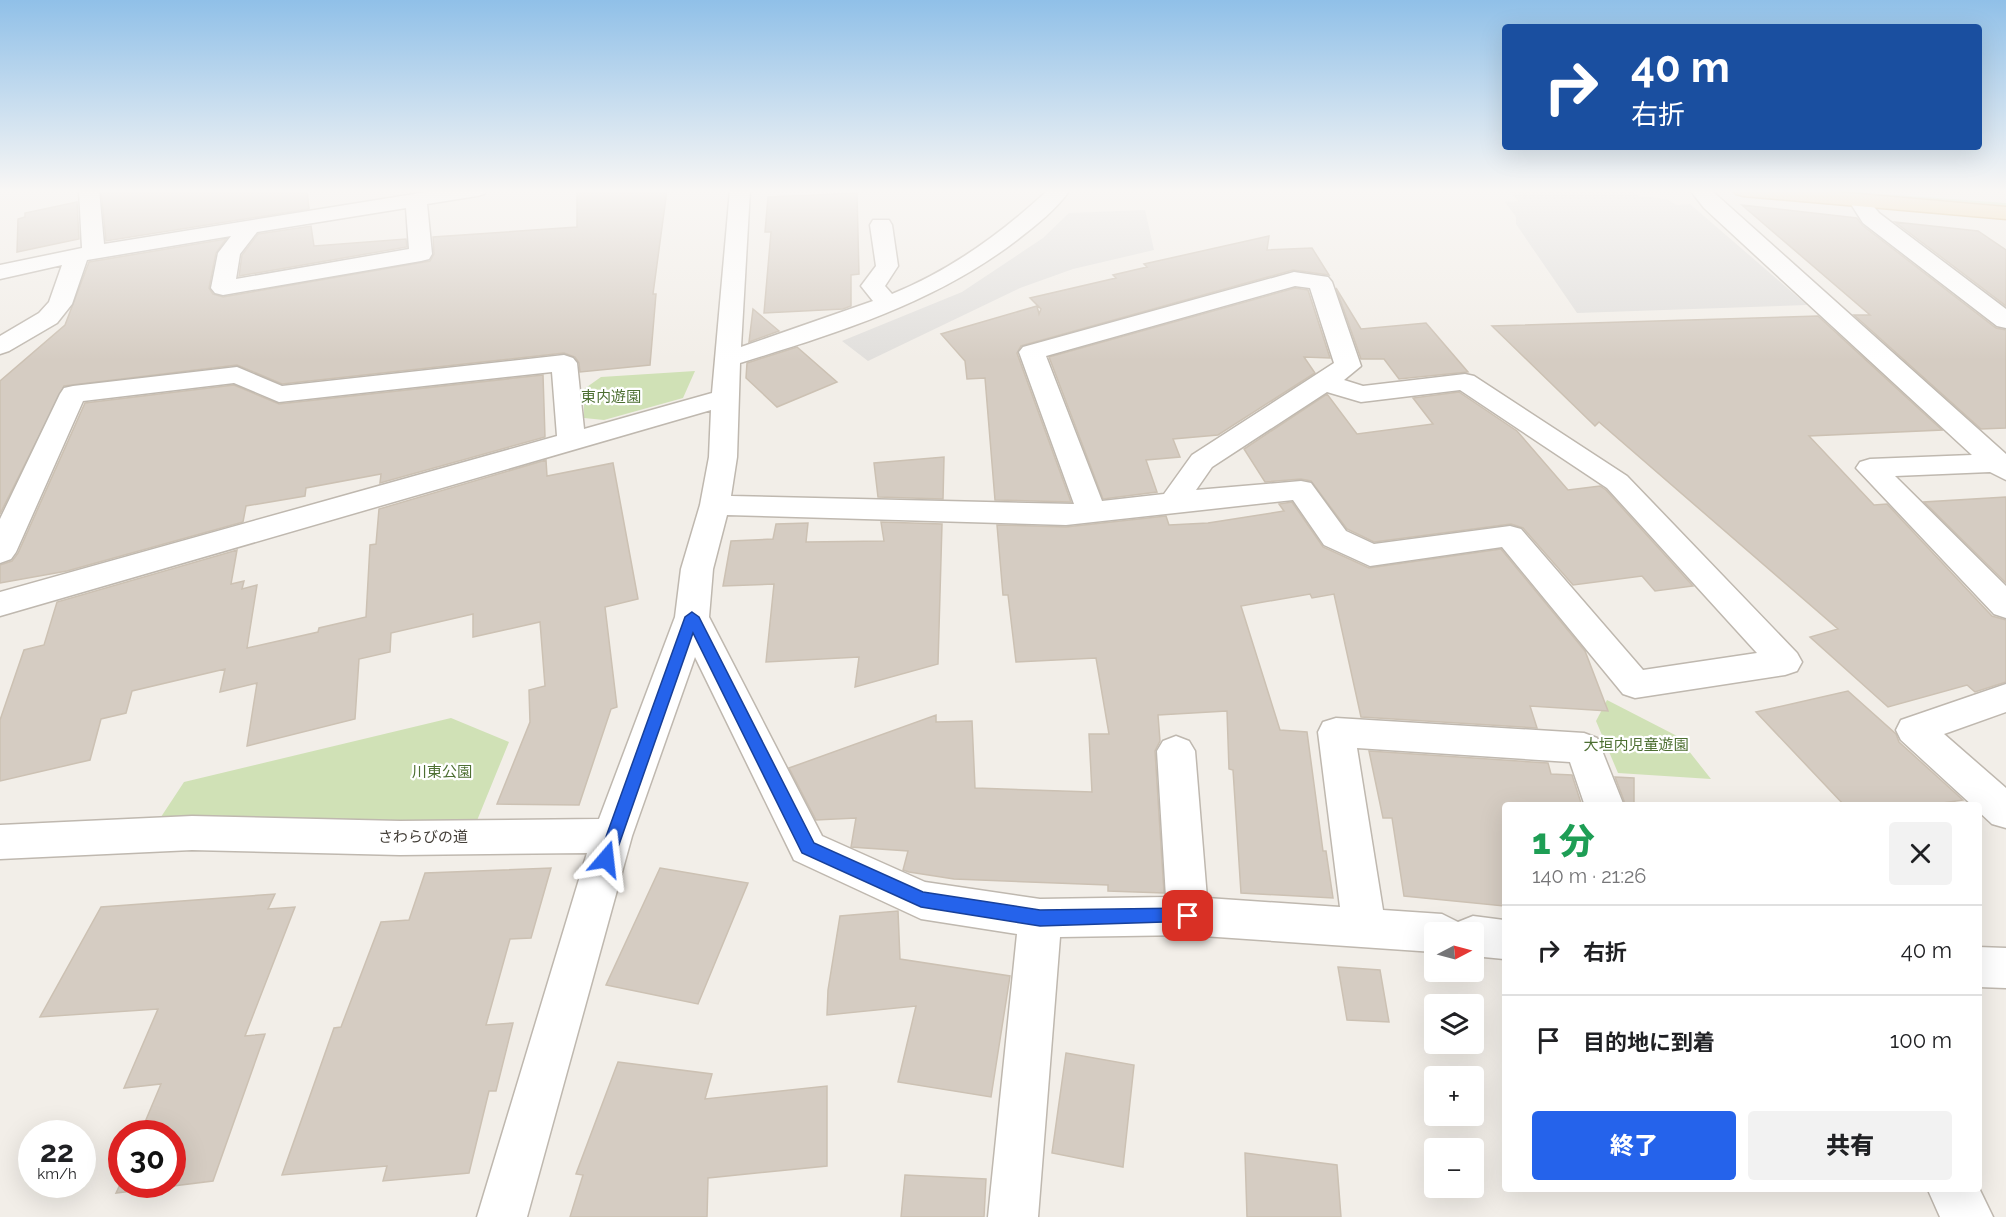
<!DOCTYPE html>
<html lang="ja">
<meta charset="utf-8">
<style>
:root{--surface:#fff;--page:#f2f2f2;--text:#202124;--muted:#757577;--line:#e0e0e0;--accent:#2563eb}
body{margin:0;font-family:Raleway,"Noto Sans JP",sans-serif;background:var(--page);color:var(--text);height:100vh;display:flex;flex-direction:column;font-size:22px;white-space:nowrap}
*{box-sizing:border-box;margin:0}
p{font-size:20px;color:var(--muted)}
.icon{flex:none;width:33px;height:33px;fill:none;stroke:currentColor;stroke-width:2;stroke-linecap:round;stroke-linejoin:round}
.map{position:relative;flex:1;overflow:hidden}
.sheet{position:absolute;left:1502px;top:802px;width:480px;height:390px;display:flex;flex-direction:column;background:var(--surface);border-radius:6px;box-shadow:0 6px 24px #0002}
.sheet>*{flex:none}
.top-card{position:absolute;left:1502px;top:24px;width:480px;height:126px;border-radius:6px;box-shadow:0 6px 24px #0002;background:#1a4fa0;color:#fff;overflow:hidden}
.needle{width:39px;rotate:84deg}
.tools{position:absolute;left:1424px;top:922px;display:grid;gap:12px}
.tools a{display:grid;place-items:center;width:60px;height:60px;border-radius:6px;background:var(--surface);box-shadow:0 6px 24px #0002;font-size:30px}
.speed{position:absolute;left:18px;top:1120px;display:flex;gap:12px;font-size:30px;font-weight:700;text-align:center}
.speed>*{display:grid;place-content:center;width:78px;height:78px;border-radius:50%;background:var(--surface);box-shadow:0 6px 24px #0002;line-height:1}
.speed small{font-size:15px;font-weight:400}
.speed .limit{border:9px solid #d22;background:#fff;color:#111}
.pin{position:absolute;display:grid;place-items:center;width:51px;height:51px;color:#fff;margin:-26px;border-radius:12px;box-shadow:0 3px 9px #0006}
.me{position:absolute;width:66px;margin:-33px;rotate:17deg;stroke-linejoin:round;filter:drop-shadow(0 0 4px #0008)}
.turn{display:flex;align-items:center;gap:21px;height:126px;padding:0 30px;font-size:27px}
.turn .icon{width:78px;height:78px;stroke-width:2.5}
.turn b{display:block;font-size:42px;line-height:51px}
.round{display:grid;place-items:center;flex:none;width:63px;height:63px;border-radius:6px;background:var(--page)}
.head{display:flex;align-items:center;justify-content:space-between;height:102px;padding:0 30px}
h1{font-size:36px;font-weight:800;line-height:45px;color:#1e9e55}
.primary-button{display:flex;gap:12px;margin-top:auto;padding:12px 30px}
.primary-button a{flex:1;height:69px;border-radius:6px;background:var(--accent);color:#fff;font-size:24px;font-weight:800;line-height:69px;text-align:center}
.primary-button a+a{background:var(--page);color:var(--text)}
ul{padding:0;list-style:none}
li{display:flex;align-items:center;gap:18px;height:90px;padding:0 30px;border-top:2px solid var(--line)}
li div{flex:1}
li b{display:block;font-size:22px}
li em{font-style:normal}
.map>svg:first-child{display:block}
.green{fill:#d0e1b6}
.parking{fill:#e1dfdc}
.building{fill:#d5ccc2;stroke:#ccc1b3;stroke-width:1.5}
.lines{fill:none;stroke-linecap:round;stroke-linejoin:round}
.minor-casing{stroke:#bfb8af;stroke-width:3}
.major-casing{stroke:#d5b273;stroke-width:3}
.minor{fill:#fff;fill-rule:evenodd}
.major{fill:#f2d6a1;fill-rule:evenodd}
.route{fill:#2563eb;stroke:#184099;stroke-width:1.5}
.labels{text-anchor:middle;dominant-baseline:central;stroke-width:4.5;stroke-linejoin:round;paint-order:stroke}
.park-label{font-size:15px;fill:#4d6f32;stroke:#fff}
.street-label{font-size:15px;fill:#443f38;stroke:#fff}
</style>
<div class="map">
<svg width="2006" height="1217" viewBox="0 0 2006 1217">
<rect width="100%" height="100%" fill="#f2eee8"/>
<path class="green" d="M1828,190L2006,203V206Z
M695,371L683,398L604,420L584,418V389L601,377Z
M1607,700L1677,736L1711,779L1618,773L1596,721Z
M451,718L509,742L476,823L236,817L159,820L184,782Z"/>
<path class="parking" d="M1509,190H1627L1640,196L1666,199L1677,205L1690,204L1807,305L1577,313L1516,224V217L1505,202L1518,201Z
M1145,210L1154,250L1073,269L1020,288L868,361L842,341L962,292L1043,238L1069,213Z"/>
<path class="building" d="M101,190H307L309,209L106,241Z
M577,190H620V193L667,190L653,294H656L650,365L580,372L579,363L575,357L564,353L282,384L237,365L64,386L0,514V381L65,325L89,262L226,239L216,253L209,288L213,294L223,297L430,261L434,254L433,237L577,227Z
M857,193L859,274L851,275V306L843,309L764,313L771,232H765L768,197Z
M77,202L79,239L17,252L18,219L25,217V213Z
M1742,205L1857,218L1862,225L1996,328L2006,330V428L1981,429L1854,315H1870Z
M1895,222L1978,231L2006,250V306Z
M311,226L314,246L406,239L407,247L239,276L242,255L258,234Z
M1269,236L1267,250L1312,248L1329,275L1293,270L1021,346L1017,353L1071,502L995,500L985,378L967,379L965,361L941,334L1037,306L1039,314L1041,309L1030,298L1116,278L1113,275L1147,267L1144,264Z
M1295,288L1308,290L1330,358L1304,357L1315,373L1218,435L1173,439L1180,457L1146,460L1157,492L1103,499L1049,357Z
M1336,288L1361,329L1426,323L1468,372L1399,379L1384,359H1361Z
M753,309L779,331L749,342Z
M1818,316L1942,430L1809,436L1874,505L1887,504L1992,616L2006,620V682L1975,692L1967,685L1888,707L1810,637L1838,629L1599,422L1595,426L1492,326Z
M797,347L837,382L777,407L746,378L747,363Z
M543,375L545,437L380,483L381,474L306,488L305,496L246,506L243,522L67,571L0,583V565L12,561L18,553L85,403L234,385L279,404Z
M1459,392L1517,431L1568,490L1600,486L1606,490L1693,586L1655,591L1642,576L1573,585L1523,528L1511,524L1374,542L1347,529L1311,481L1301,479L1265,482L1244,449L1327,394L1357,434L1433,424L1413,398Z
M944,457L943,499L878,497L874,463Z
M546,460L547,476L613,463L638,599L605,607L617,707L611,709L579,805L497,804L530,722L529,690L545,686L540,622L473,637V614L391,633L390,652L359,659L355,719L247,746L257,683L220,692L225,669L132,691L126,713L101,719L90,760L0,781V720L24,650L44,645L57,602L237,550L231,584L244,581L242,589L257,585L247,648L318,632L319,628L366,617L370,545L376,544L379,509Z
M2006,497V583L1924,502Z
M1292,502L1323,547L1369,568L1501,549L1585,651L1608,711L1530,706L1537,728L1361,717L1334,594L1312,598L1310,594L1241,606L1280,730L1307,732L1323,851H1326L1333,898L1241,893L1233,770L1229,769L1227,711L1158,715L1160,741L1155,751L1164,893L1108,891V885L954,879L909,872L903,870L908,851L851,847L856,818L816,820L789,768L936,715V722L972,721L975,788L1092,792L1089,734H1109L1096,658L1016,662L1008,595H1003L997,525L1066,527L1166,516L1169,525L1208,523L1284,511L1279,504Z
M881,522L942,524L938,664L855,687L859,657L766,662L774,584L723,586L731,541L773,539L776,524L808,523L806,542L884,541Z
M1848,691L1896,734L1899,742L1963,800L1922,806H1845L1756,712Z
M1369,751L1548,763L1551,774L1572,775L1582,806H1504V906L1404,896L1392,818H1383Z
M1615,777L1634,778V806H1626Z
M551,868L531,938L510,939L486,1025L513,1023L496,1091H489L469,1173L383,1181L387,1166L282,1175L334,1028L341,1027L381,922L409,920L425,873Z
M660,868L748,883L698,1004L606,985Z
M275,894L268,909L295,907L245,1036L265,1034L213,1181L116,1193L122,1180V1185H172V1134H140L161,1084L124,1088L158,1009L40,1017L101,907Z
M898,911L900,959L1010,976L991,1097L898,1082L916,1006L827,1015L828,990L840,916Z
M1338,967L1380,970L1389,1022L1347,1020Z
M1066,1053L1134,1065L1123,1167L1052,1153Z
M618,1062L712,1074L705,1099L827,1086V1166L708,1178L707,1217H570L583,1175L576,1174Z
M1245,1153L1337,1165L1341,1217H1247Z
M905,1175L986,1179L984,1217H901Z"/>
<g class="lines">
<g class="minor-casing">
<path id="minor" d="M79,190H99L104,244L439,190H487L484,194L477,196L427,204L432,254L429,259L421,261L223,295L215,293L211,288L218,253L231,236L87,260L72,304L57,323L9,351L0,354V336L39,313L49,302L62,265L0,279V265L82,248ZM406,208L409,249L236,279L240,254L257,232Z
M730,190H750L741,347L873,301L861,286L876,266L870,225L873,220H889L892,225L898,266L885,286L892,294C951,270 1002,233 1048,190H1070C1057,209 1035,226 1017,240C935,303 837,333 740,363L737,457L731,496L1074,504L1019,352L1023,347L1294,272L1328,277L1332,282L1361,366L1344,380L1363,386L1465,374L1474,376L1627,476L1797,653L1802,662L1797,671L1785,675L1635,698L1623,694L1502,547L1370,566L1324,545L1293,500L1066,525L727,515L713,569L709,617L822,836L925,882L1040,899L1166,897L1157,751L1163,741L1176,736L1189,741L1195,751L1207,898L1340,907L1318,732L1323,722L1336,718L1584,733L1597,738L1624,806H1585L1570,762L1357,748L1383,910L1442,914L1458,922L1473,916L1504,920V959L1473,956V933H1434V952L1188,935L1060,937L1038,1217H988L1017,934L921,919L794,860L695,657L632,836L527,1217H477L587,853L400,855L192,850L0,859V825L192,816L400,821L599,819L675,617L681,569L700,505L709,457L711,410L0,616V592L557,436L552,372L279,402L234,383L83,401L16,552L11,559L0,563V519L60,394L64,388L73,386L237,367L282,386L564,355L573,358L577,363L584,429L712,393ZM1295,286L1310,288L1334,363L1192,455L1164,494L1102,501L1046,356ZM1460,390L1607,488L1757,653L1643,670L1521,529L1510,526L1374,544L1346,531L1311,483L1301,481L1196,490L1212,467L1327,392L1361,402Z
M1690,190H1711L2006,454V480L1990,472L1895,476L2006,586V618L1994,614L1856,468L1860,462L1870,459L1972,455L1704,208Z
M1859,195L1866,197L1879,213L2006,309V328L1997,326L1863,223L1849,201L1852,197Z
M2006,684V712L1944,734L2006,788V828L1992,824L1978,811V806H1973L1901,740L1896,730L1901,720Z
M1978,947L2006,948V988L1978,987Z
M1978,1186L1993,1217H1940L1928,1190H1978Z"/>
</g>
<g class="major-casing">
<path id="major" d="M1733,190H1813L2006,207V219L1743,196L1736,194Z"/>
</g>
<use href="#minor" class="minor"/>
<use href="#major" class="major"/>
</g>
<linearGradient id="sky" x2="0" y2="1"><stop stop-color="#90c0e8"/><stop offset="0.53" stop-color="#f9f7f5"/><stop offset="1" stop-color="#f9f7f5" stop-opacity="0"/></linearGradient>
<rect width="2006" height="360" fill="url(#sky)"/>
<path class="route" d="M692,612L699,617L814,843L923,892L1040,910L1188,908L1195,910L1197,916L1195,921L1040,926L921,907L802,853L693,633L614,859L612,864L606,866L600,864L598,859L685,617Z"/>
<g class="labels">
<g class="park-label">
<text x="611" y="397">東内遊園</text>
<text x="1636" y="745">大垣内児童遊園</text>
<text x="442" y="772">川東公園</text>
</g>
<g class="street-label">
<text x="423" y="837">さわらびの道</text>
</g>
</g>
</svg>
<div class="tools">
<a><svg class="needle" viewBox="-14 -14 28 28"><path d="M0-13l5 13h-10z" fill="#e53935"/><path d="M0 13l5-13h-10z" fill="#757577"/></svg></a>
<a><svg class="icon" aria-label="layers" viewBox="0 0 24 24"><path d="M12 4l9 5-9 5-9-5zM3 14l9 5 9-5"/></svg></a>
<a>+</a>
<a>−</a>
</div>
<div class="speed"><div>22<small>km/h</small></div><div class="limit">30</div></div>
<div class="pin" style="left:1188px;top:916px;background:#d93025"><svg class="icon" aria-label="arrive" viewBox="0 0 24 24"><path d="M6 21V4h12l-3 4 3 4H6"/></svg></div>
<svg class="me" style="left:606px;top:859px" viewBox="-20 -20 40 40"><path d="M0-17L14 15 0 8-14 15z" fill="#2563eb" stroke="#fff" stroke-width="4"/></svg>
<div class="top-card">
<div class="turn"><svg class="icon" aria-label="right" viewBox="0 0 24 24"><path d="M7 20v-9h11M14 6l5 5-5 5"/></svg><div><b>40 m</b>右折</div></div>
</div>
<section class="sheet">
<div class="head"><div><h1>1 分</h1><p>140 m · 21:26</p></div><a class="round"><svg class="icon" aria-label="close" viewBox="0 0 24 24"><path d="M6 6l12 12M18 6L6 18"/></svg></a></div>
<ul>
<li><svg class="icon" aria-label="right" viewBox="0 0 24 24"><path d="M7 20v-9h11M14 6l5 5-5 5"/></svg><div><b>右折</b></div><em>40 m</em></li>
<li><svg class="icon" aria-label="arrive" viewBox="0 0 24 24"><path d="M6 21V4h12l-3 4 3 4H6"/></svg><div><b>目的地に到着</b></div><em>100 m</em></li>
</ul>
<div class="primary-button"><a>終了</a><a>共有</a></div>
</section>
</div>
